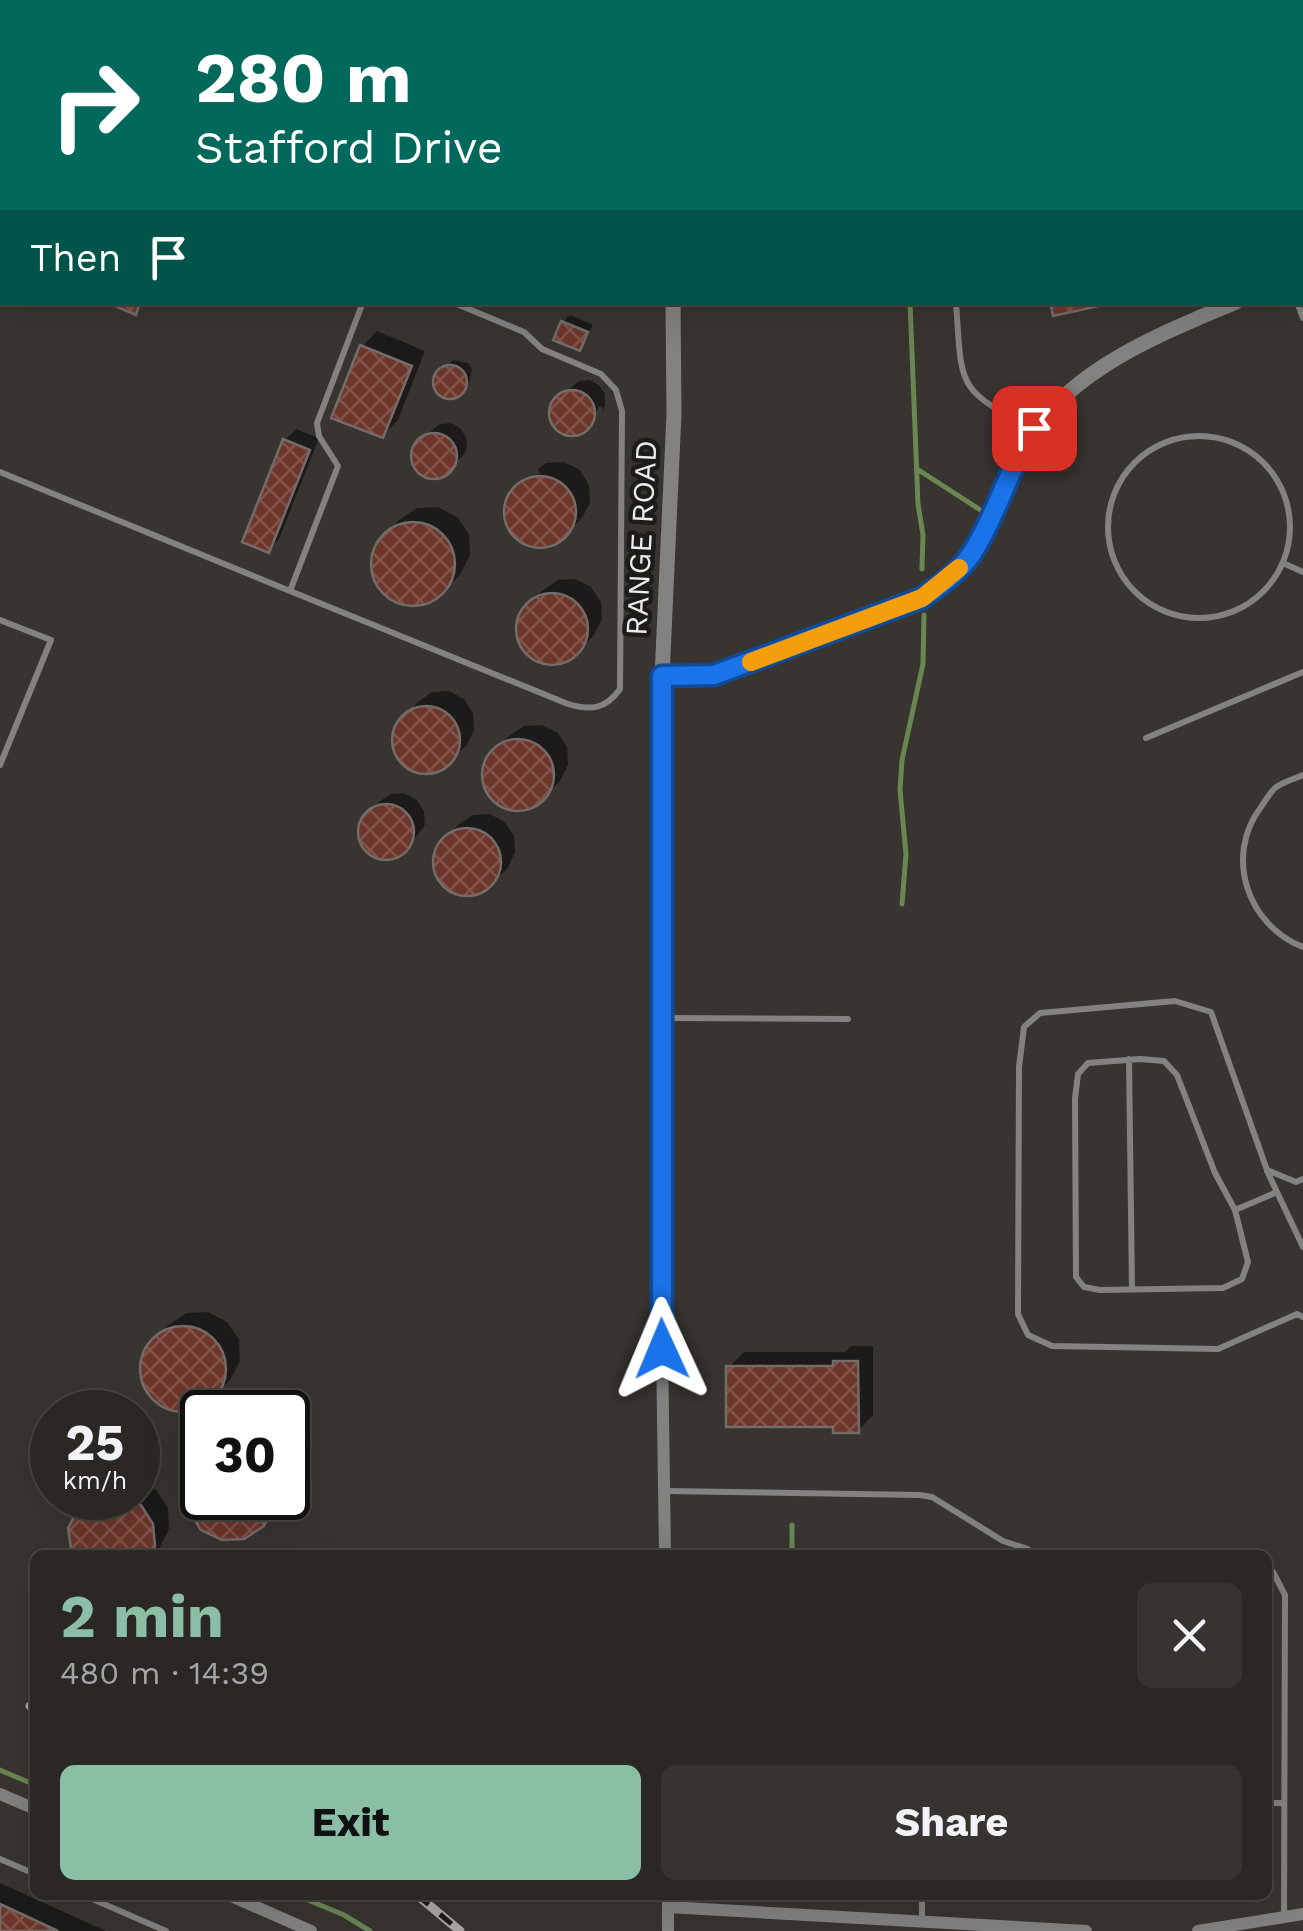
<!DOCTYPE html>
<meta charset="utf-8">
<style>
:root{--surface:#2a2724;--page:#363331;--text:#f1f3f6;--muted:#a5a5a6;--line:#464441;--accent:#8abfa5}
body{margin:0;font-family:"Work Sans",sans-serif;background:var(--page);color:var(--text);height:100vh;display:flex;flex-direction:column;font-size:38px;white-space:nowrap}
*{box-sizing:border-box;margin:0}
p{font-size:32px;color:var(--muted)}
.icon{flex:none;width:55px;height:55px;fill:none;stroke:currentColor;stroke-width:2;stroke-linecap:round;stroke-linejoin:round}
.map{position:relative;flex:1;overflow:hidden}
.panel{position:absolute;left:30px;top:1550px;width:1242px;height:350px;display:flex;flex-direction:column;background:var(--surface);border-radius:15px;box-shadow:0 10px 40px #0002,0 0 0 2px var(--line)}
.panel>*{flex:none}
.hud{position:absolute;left:0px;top:0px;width:1305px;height:305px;box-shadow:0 10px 40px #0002,0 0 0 2px var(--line);background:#00695c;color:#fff;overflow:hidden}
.speed{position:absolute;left:30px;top:1390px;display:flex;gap:20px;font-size:50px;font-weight:700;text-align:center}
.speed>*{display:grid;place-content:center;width:130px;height:130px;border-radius:50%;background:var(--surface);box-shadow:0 10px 40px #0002,0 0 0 2px var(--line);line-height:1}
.speed small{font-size:25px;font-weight:400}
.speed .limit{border:5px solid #111;border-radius:15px;background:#fff;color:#111}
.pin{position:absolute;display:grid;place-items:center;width:85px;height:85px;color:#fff;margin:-42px;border-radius:20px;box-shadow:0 5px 15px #0006}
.me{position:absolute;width:110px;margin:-55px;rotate:359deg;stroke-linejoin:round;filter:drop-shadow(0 0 8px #0008)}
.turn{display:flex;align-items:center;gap:35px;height:210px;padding:0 30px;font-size:45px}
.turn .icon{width:130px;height:130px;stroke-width:2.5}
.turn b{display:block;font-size:70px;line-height:85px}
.then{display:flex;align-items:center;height:95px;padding:0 30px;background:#0003;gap:20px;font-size:38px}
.round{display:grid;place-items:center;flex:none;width:105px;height:105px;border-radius:15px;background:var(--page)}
.summary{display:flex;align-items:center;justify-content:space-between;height:170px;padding:0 30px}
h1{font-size:60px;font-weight:700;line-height:75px;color:var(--accent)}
.action{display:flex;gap:20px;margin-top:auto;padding:20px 30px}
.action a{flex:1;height:115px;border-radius:15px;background:var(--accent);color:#111;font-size:40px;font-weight:700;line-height:115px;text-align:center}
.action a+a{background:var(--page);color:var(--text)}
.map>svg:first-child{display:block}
.shadow{fill:#0007}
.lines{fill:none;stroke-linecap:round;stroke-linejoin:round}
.stream{stroke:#6a8653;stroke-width:5}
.building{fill:url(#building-cross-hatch);stroke:#726c6a;stroke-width:2.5}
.service{stroke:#838280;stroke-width:6}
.minor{stroke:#838280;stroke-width:12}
.tertiary{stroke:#838280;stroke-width:15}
.rail-casing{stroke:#aba8a5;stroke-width:9}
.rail{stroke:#1e1c1a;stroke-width:5;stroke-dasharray:15;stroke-linecap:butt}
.route-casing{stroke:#114b97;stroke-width:25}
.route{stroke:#1a73e8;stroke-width:18}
.slow{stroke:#f59e0b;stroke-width:18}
.labels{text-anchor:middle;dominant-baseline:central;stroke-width:9;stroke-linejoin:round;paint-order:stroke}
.street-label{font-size:30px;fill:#eeebe9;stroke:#1e1c1a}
</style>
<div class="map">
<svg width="1303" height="1931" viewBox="0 0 1303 1931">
<defs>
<pattern id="building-cross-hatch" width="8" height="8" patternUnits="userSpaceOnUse" patternTransform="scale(2.5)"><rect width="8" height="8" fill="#6d362a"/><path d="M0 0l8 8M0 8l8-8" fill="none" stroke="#825349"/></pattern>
</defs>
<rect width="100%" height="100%" fill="#383430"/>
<path class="shadow" d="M49,0H177L47,2Z
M570,315L593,325L579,348L563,322Z
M377,331L425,351L398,420L383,435L362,347Z
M453,360L468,363L472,369L469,384L454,397L440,393L435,379Z
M589,380L599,385L605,394V405L601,415L603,408L599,406L590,425L579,433L568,434L559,429L553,420L552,409L557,399L579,381Z
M451,423L460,428L466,437L467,448L462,457L440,476H429L420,472L414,463L413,452L418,442L440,424Z
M296,429L319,438L279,539L268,550L285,440Z
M564,462L580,470L589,485L590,503L582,518L566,535L551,545L533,546L517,538L508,523L507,505L523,481V484L540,473L538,469L546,463Z
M438,507L457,517L469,534L470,555L460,575L444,591L426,603L405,604L386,594L375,576L374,555L383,536L399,520L417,508Z
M575,579L591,587L601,602L602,619L594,635L578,651L562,661L545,662L529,654L519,640L518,622L526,606L543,590L558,580Z
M449,691L464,699L473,713L474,730L467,745L450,761L436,771L419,772L404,764L395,750L394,733L402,718L418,702L432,692Z
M542,725L558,733L567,747L568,765L560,781L544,797L529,807L512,808L496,800L486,785L485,767L493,752L510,735L524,726Z
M404,793L417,800L424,811L425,825L407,849L395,857L381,858L369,852L361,840L360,827L379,802L391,794Z
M490,814L505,822L514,836L515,852L508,868L491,884L477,893L460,894L445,887L436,873L435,856L443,841L459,824L473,815Z
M208,1312L227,1322L239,1339L240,1361L230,1380L214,1396L196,1408L174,1410L155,1400L143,1382L142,1361L152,1341L168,1325L187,1313Z
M851,1346H873V1415L858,1431L729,1367L744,1352H845Z
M202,1466V1498H284L262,1524L203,1528L200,1469Z
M138,1481L156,1490L168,1508L169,1529L159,1549L153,1555H75L81,1510L93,1498H138Z
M0,1883L106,1931H0Z"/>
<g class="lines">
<path class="stream" d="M910,302L918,504L923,535L922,569
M917,469L982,511
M902,904L906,854L900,790L902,760L923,664L924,615
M792,1555V1525
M0,1770L35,1785
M296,1895L344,1915L370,1931"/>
</g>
<path class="building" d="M55,0H170L53,2Z
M106,302H140L136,315Z
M1050,302H1117L1053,316Z
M561,321L588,332L580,351L553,340Z
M360,345L412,366L383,438L331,418Z
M433 382a17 17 0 1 1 34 0a17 17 0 1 1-34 0Z
M549 413a23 23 0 1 1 46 0a23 23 0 1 1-46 0Z
M411 456a23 23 0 1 1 46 0a23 23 0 1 1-46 0Z
M283,439L310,450L269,553L242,542Z
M504 512a36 36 0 1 1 72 0a36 36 0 1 1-72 0Z
M371 564a42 42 0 1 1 84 0a42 42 0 1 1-84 0Z
M516 629a36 36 0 1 1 72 0a36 36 0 1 1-72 0Z
M392 740a34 34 0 1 1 68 0a34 34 0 1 1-68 0Z
M482 775a36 36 0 1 1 72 0a36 36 0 1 1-72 0Z
M358 832a28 28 0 1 1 56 0a28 28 0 1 1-56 0Z
M433 862a34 34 0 1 1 68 0a34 34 0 1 1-68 0Z
M140 1369a43 43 0 1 1 86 0a43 43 0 1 1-86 0Z
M833,1361H858L859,1433H833V1427H726V1366H833Z
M202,1464V1498H273L274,1506L264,1526L244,1539L222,1540L201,1530L189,1511L187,1488Z
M95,1498H126L141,1505L153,1524L155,1546L150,1555H72L68,1528L79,1508Z
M0,1904L58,1931H0Z"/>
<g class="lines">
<path class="service" d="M278,2L280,0
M1302,36H1303
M0,98L2,99
M956,302C962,386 955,390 1033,428
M1297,302L1303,318
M1108 527a91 91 0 1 1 182 0a91 91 0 1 1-182 0Z
M0,472L290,591L338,466L319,436L317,423L363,302
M1283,563L1303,572
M290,591L568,704C591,711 606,709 620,689L622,411L616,390L601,374L542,349L524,332L452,302
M0,620L51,640L0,765
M1146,738L1303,672
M1303,775C1295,779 1282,782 1275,788C1270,793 1265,801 1261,807C1224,856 1247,925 1303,947
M662,1018L848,1019
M1129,1059L1132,1290
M1267,1171L1303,1247
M1303,1179L1296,1182L1267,1170L1211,1012L1175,1001L1040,1013L1024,1027L1019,1067L1018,1314L1028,1335L1052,1346L1218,1349L1297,1314L1303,1317
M1235,1210L1248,1262L1242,1279L1223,1288L1100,1290L1084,1287L1076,1277L1075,1099L1078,1074L1088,1063L1140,1059L1164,1061L1177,1075L1215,1173L1235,1210L1277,1192
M664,1491L920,1495L932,1497L1003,1541L1028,1549
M1202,1554L1233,1555
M1268,1568L1273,1572L1285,1595L1284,1916
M1268,1803H1284
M0,1859L35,1874
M83,1895L166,1931
M922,1923V1895"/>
<path class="minor" d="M1019,0L1020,2
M946,2L959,0
M1302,121H1303
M662,677L660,1207L665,1555
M0,1794L35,1809
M229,1895L311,1931
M668,1895V1931
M668,1907L1086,1931
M1198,1931L1303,1914"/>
<path class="tertiary" d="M658,0L659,2
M1302,275H1303
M673,302L674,414L662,677L714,675L922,598C987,553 981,523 1014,460C1060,373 1151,338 1236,302"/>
<g class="rail-casing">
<path id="rail" d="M30,1706L35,1709
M417,1895L460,1931"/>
</g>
<use href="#rail" class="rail"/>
</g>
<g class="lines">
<g class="route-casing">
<path id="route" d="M662,1349V676L714,675L922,598C940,585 957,574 970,556C996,517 1008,470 1034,428"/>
</g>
<use href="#route" class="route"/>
<path class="slow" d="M751,662L922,598L959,568"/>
</g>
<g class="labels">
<g class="street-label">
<text transform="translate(641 538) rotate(-87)">RANGE ROAD</text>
</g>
</g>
</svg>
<div class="speed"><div>25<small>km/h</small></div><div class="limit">30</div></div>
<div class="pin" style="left:1034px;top:428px;background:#d93025"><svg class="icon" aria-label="arrive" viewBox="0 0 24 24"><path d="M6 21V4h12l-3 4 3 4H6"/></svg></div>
<svg class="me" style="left:662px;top:1349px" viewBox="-20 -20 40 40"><path d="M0-17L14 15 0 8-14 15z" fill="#1a73e8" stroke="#fff" stroke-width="4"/></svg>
<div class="hud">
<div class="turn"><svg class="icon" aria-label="right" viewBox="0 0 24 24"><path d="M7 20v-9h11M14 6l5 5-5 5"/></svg><div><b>280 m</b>Stafford Drive</div></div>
<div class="then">Then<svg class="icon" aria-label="arrive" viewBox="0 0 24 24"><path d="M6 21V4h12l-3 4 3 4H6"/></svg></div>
</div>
<section class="panel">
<div class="summary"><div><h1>2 min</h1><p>480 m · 14:39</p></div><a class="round"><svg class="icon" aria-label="close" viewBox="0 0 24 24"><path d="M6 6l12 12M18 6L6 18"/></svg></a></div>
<div class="action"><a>Exit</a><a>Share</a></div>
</section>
</div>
